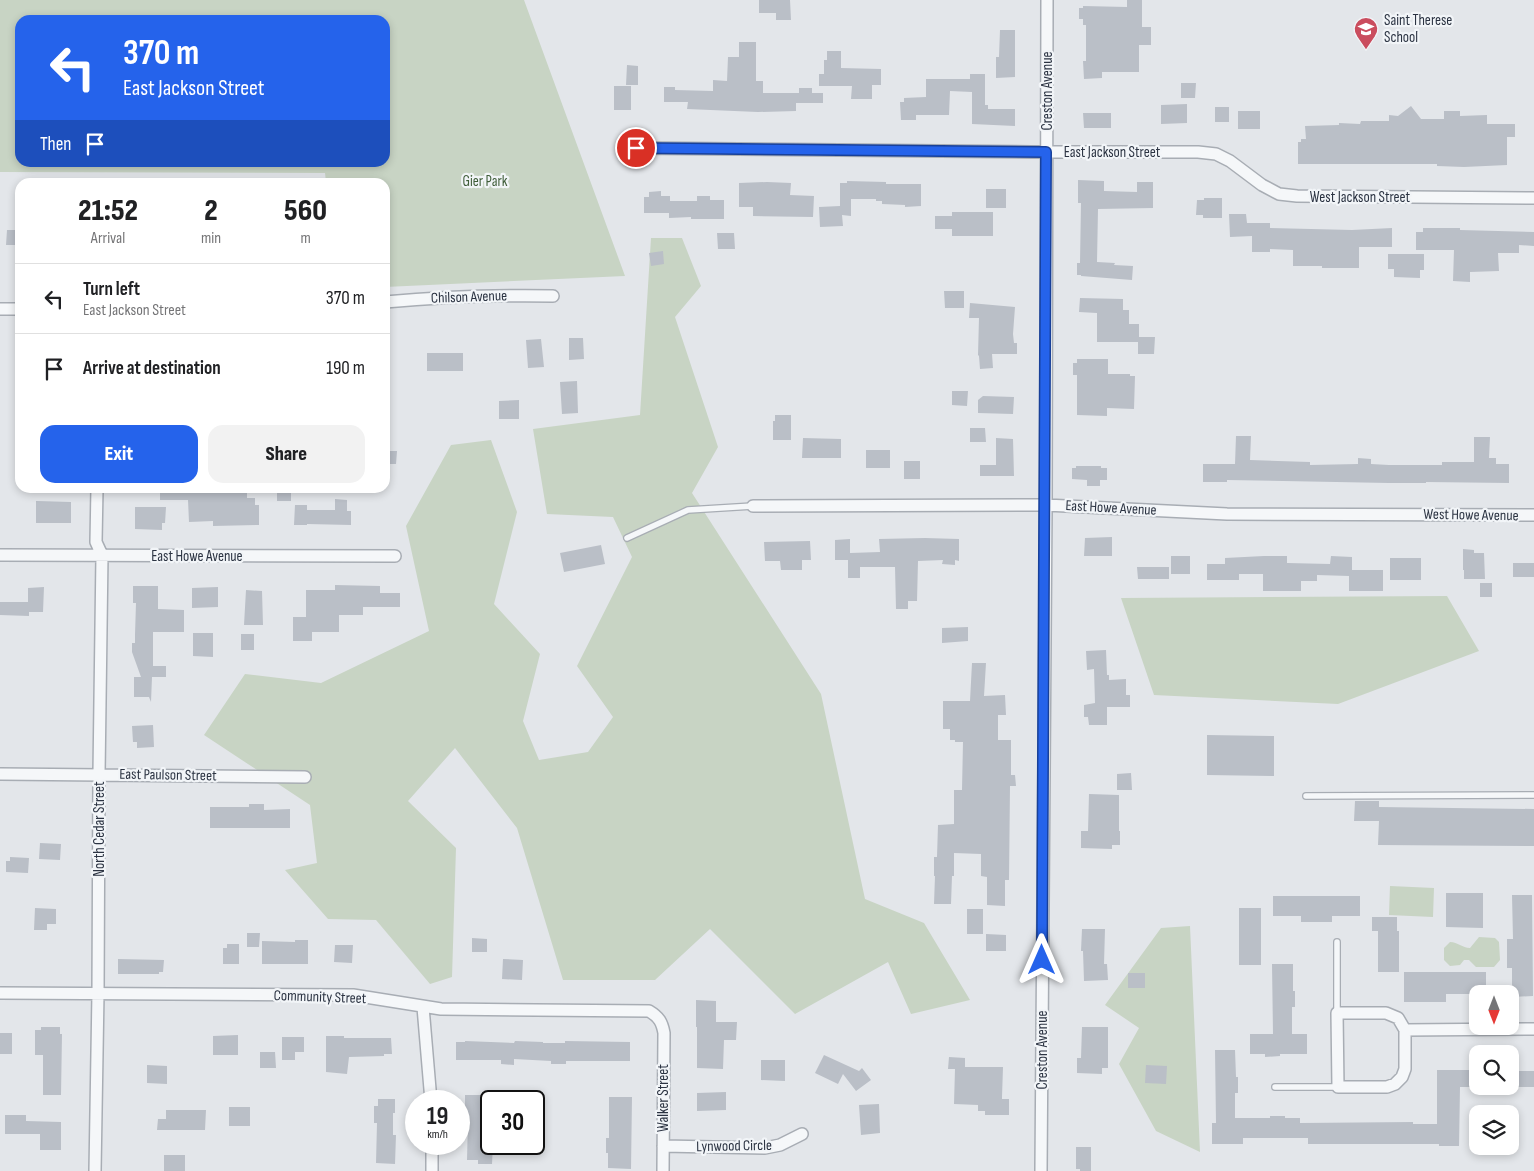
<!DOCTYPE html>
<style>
:root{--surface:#fff;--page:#f2f2f2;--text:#202124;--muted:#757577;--line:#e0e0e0;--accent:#2563eb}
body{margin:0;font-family:"Sofia Sans Condensed",sans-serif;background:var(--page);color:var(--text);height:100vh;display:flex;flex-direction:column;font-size:19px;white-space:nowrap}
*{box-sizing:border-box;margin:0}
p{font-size:16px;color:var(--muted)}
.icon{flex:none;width:28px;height:28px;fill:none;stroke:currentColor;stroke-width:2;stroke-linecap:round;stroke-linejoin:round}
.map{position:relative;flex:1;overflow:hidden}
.sheet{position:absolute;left:15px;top:178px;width:375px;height:315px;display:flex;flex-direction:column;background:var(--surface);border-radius:15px;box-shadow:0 2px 8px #0003}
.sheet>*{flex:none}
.banner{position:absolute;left:15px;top:15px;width:375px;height:152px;border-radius:15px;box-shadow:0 2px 8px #0003;background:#2563eb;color:#fff;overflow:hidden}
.needle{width:32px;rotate:180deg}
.tools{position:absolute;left:1469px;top:985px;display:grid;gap:10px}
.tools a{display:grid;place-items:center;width:50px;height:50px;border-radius:10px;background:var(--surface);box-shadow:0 2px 8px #0003;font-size:25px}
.speed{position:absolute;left:405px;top:1090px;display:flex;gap:10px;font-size:25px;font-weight:700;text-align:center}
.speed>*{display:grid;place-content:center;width:65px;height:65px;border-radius:50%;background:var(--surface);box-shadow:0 2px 8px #0003;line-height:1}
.speed small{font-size:12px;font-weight:400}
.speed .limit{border:2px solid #111;border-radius:8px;background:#fff;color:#111}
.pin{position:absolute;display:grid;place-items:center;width:42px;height:42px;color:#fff;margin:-21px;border:2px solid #fff;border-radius:50%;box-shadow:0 1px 5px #0007}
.me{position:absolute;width:55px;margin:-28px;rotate:0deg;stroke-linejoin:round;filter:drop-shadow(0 0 4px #0008)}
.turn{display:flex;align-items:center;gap:18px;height:105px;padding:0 25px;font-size:22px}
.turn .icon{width:65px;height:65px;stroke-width:2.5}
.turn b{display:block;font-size:35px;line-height:42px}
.then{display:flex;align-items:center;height:48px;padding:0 25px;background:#0003;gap:10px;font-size:19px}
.eta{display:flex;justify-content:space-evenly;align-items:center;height:85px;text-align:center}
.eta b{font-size:30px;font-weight:800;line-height:35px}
.action{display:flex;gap:10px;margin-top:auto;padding:10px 25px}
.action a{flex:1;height:58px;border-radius:15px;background:var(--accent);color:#fff;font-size:20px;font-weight:800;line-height:58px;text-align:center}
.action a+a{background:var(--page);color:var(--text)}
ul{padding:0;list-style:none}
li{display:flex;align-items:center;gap:15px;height:70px;padding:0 25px;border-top:1px solid var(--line)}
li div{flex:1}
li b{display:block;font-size:19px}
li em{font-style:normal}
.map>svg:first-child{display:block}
.green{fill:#c8d4c4;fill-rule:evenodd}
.building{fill:#babfc7}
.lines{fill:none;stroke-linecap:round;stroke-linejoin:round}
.lane-casing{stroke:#a8adb4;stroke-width:8}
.street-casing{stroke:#a8adb4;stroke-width:14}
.lane{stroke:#f5f7f9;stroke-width:5.5}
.street{stroke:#f5f7f9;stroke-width:11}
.route-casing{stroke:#184099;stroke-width:12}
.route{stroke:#2563eb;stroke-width:9}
.labels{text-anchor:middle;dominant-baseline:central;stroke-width:4.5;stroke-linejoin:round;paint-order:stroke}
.poi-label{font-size:15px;fill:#2b3342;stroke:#f2f5f8;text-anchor:start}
.street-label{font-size:15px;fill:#2b3342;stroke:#f2f5f8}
.park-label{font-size:15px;fill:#3f5d39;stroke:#f2f5f8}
</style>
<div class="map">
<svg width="1534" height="1171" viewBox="0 0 1534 1171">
<rect width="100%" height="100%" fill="#e3e6ea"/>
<path class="green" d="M0,0H524L625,276L385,287V182H326L325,173L0,172ZM20,20H385V162H20Z
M651,238H682L701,286L675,317L718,447L692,493L821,694L865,899L924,923L970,1000L911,1014L888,962L795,1014L710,929L655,980H563L517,828L455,748L408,801L456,848L452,977L430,984L376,920L328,919L285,870L317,863L310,805L204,735L245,674L321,683L429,631L406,526L451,445L491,440L517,512L494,604L540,654L523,721L539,760L588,752L613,717L577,666L632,557L613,517L547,514L533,429L640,415Z
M1447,596L1479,651L1338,704L1154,695L1121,598Z
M1390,886L1434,888L1433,917L1389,915Z
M1190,926L1200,1152L1156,1131L1119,1064L1139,1028L1105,1005L1161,928Z
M1479,937L1495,938L1499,942L1500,960L1494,967H1476L1469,960H1464L1460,965L1450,966L1444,960V948L1450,942C1458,942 1462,948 1470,948Z"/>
<path class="building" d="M759,0H790L791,20H776V13H759Z
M1127,0H1142V27H1151V45H1139V72H1102V78L1084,79L1083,61H1086V25H1083V19H1079V8H1083V6L1127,7Z
M1000,30H1015V77L996,78V57H999Z
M739,42H756V81H763V93H799V88H812V93H823V103H796V111L758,112L687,109L688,102H664V87H675V90L713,91V80L727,81L728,57H739Z
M827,51H841V68L881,69V85H872V99H851L852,86H819V74H824V60H827Z
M627,65L638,66V85H626Z
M970,74H985V105H988V109H1015V126L972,124V92L950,91L949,115H916V120H901L900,102H904V98L926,97V79H970Z
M1181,83H1196L1195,98H1181Z
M614,86H631V110H614Z
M1187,104V123L1161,124V105Z
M1411,106L1421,119H1444V111H1460V116L1487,115V124H1515V137H1507V165L1464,167L1437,166V164H1298V142H1301V139H1306L1305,126L1339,125V123L1360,124L1361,121H1389V115L1398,116Z
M1215,107H1229V122H1215Z
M1238,111H1260V129H1238Z
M1083,113H1111V128H1084Z
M1078,180L1104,181V191L1137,192V182H1153V208L1098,209L1097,262L1115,263L1114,265L1133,266L1132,280L1081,276V275H1077V263H1080L1081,203H1078Z
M847,181L886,182V184H921V206L905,207V205L882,204V201H876V199H851V216L842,215L843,226L820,227L819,207L840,206V183H847Z
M767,182L791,183L790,195L814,196L813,217L753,216V207H739V183Z
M986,189H1006V208H986Z
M661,191V196H670V201H697V196H710V200H724V219H691V217L669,218V213H644V197H649V192Z
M1204,198H1222V218H1203V215H1196L1197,200H1204Z
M952,212H993V236H952V229H935V216H952Z
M1229,214H1246L1247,223H1270V228L1352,230L1392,228V247H1359V268H1322V266H1293V250L1270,249V252H1252V236L1230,237Z
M1423,228H1460V230L1534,232V246L1519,245V253H1498L1499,271L1470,272V282L1453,281L1454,250H1416V232H1423Z
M7,230H20V245H6Z
M717,233H734L735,249H718Z
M663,251L664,264L651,266L649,253Z
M1388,254H1424V270H1420V278L1394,277V269H1388Z
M944,291H964V308H945Z
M1080,298L1123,299V310H1129V324H1139V337H1155L1154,354H1138V342H1097V313L1079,312Z
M970,303L1015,307L1013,334L1014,343H1017V354H992L993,368L980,369L979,356L978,355L979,318H969Z
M569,338H583L584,359L569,360Z
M541,339L544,367L528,368L526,340Z
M427,353H463V371H427Z
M1077,359H1108V374H1130V376H1135L1134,409L1107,408V416L1077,415V375H1073V363H1077Z
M577,381L578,413L562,414L560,382Z
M952,391H968L967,406L952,405Z
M983,396L1014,397L1013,414L978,413V400Z
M519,400V419H499V401Z
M775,415H791V440H773V421H775Z
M970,428H985L986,442H970Z
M1236,436H1251L1250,460L1310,462V465L1358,464V458L1371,459V464L1389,465H1442V462H1474V437H1490L1489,458H1496V464H1509V483L1426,482V483H1389L1227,480V482H1203V464H1235Z
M803,438L841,439V458H802Z
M996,438L1013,439L1014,476H980V465H996Z
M866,450H890V468H866Z
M385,451H397L396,464H385Z
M904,461H920V479H904Z
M1076,466H1101V468H1107V480H1100V486H1087V480L1072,479V468H1076Z
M160,488H247V498H255V505H259V525L213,526V521L189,522L188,500H160Z
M277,488H291V501H277Z
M335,499L347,500V511H351V525L307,524V525H294L295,505H307V510H335Z
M36,501L71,502V523H36Z
M135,507H166L165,523H162V530L135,529Z
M1112,537V556H1084L1085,538Z
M925,538L959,539V561L955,560V565L942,564L943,560L918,561L917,601H908V609H896L895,567H860V578H848V560H835V540L850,539V553L880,552L879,539Z
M810,541L811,560H802V570H781L780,561H765L764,542Z
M601,545L605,564L564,572L560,553Z
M1463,549L1474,550V553H1484L1485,579H1464V570H1463Z
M1171,556H1190V574H1171Z
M1264,556H1287V563L1330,564L1331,556L1352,557V570H1383V591H1349V576L1317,575V581H1301V591H1263V574H1239V580H1207V564H1225V558Z
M1390,558H1421V580H1390Z
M1513,563H1534V577H1513Z
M1137,567H1169V579H1138Z
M1480,583H1492V597H1480Z
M335,585L380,586V593H400V607H363V615H339V632H312V641H293V617H306V590H335Z
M133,586H158V609L184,610V632H153V666H166V677H152L151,702L149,697H134V677H141L132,652V643H135V635L136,603H133Z
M44,587L43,612H29V616L0,615V602H28V588Z
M218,587V607L192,608V588Z
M246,590L262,591L263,625H244Z
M968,627V641L942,643V628Z
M193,633H213V657L193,656Z
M241,634H254V650H241Z
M1106,650L1107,675H1109V680L1126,679V695H1130V707H1107V725H1089L1088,717H1084V705L1095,703L1094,669L1087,670L1086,651Z
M972,663H986L984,696L1005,695L1006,715H998V740H1011V775H1015L1016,786H1010L1009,880H1005V906L987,905V877L981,876V854L954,853V876H952L951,904H934L935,876H934V857H937L938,825L954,824V790H962L963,742H955V740H950V729H943V701H970Z
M153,725L154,747L137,748V742H133L132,726Z
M1207,735L1274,736V776L1207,775Z
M1131,773L1132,790H1117V774Z
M1089,794L1119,795V831H1120V845H1112V849L1081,848V831H1088Z
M1355,801H1379V807L1534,809V846L1378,845L1379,821H1354Z
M249,804H264V810L290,809V828H210V807H249Z
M40,843L61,844L60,860L39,859Z
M10,857L29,858L28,873L6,872V861H10Z
M1446,893H1483V928L1446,927Z
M1512,895H1532L1533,996L1512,997V968H1507V939H1513Z
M1273,896H1360V916H1332V922H1301V916H1273Z
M35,908L56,909V924H47V930H34Z
M1239,908H1261V965H1239Z
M967,909H983V934H967Z
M1372,917H1397V931H1399V972H1378V931H1372Z
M1082,929H1105L1104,964H1107L1108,980L1084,981L1083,951H1081Z
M247,933H260L259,947H247Z
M986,934L1006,935V951H986Z
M472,938L487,939V952H472Z
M295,940H308V964H262V941L295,942Z
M227,944H239V964H223V948H227Z
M335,945H353L352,963L334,962Z
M118,959L164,960L163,972H159V974H118Z
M503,959L523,960L522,980L502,979Z
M1272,964H1293V991H1295V1007H1292V1034H1307V1054H1280V1056L1265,1057V1054H1250V1034H1273Z
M1404,972H1486V994H1446V1002H1404Z
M1128,973H1145V988H1128Z
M696,1000L716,1001V1022H737L736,1040H724L723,1069L697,1068V1027H696Z
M41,1027H60V1034H62L61,1095H43V1055H35V1030H41Z
M1082,1027H1108V1068H1102V1074L1077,1073V1058H1081Z
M0,1033H12V1054H0Z
M238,1035V1055H213V1036Z
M326,1036H344V1038H391L392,1054H384V1056L349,1057L347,1074L326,1072Z
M282,1037H304V1052H295V1060H282Z
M465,1041L514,1043L515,1041L543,1042V1043H565V1041L630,1042V1061H566V1064H551V1061L514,1059V1065L501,1064V1060H456V1042H465Z
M1215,1050H1235L1236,1077H1238V1093H1235V1118H1270V1116H1285V1118H1300V1123L1413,1122V1124H1437V1070H1478V1087H1460L1459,1146H1439V1144H1308V1138H1243V1144H1212V1123H1216Z
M260,1052H275L276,1068H260Z
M824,1055L859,1071L862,1068L871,1080L856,1091L843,1074L838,1084L815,1073Z
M949,1057L965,1058V1067H1003L1002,1097V1099H1009V1115H985V1111H978V1105L954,1104L955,1069H948Z
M761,1060H785V1081L761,1080Z
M147,1065L167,1066V1084L147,1083Z
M1146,1065L1167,1066L1166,1084L1145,1083Z
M1510,1071H1534V1087H1510Z
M726,1092V1110L697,1111V1093Z
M465,1095H487L486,1133H491V1144H493L492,1164H478V1160H467L468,1120H465Z
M609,1097H632L631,1169L608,1168V1153H606V1138H609Z
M378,1099H395V1113H393V1135H396L395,1164L376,1163L377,1123H374V1106H378Z
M879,1104L880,1133L861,1135L859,1105Z
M229,1107H250V1126H229Z
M166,1110H206L205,1130H157L158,1119H166Z
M5,1115H26V1121L61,1122V1150H40V1134H5Z
M1076,1147H1091V1171H1080V1169H1076Z
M164,1155H185V1171H164Z"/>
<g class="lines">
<g class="lane-casing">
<path id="lane" d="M627,538L688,510L753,506
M1306,796L1534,795
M1337,942V1013
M1275,1087H1338"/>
</g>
<g class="street-casing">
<path id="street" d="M636,148L1032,152H1198L1216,154L1230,161L1262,185L1279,194L1297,196L1534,198
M385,302C441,297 496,295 553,296
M0,309H20
M753,506L1046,505L1227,514L1534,515
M0,555L395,556
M0,774L305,777
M0,993L353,995L441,1009L649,1011C659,1017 662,1022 664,1033L663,1171
M423,1007L431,1101
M1337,1013H1386L1398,1018L1405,1030V1069L1402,1077L1395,1084L1387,1087H1338Z
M1405,1030L1534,1029
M432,1144V1171
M663,1146L765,1148L780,1145L802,1134
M95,1171L98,993L99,774L102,555L96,542L97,488
M1041,1171L1046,505L1047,0"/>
</g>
<use href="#lane" class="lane"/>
<use href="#street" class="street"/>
</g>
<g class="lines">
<g class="route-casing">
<path id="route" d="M636,148L1046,152L1042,960"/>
</g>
<use href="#route" class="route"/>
</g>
<defs>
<g id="school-pin" transform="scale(1.25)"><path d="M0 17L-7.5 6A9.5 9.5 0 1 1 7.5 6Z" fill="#ca4d5e" stroke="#f2f5f8"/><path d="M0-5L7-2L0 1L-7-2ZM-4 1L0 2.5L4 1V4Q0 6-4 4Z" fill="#fff"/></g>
</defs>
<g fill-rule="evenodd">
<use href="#school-pin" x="1366" y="29"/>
</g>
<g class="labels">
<g class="poi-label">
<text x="1384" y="20">Saint Therese<tspan x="1384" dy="17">School</tspan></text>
</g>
<g class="street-label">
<text transform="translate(1047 91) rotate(-90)">Creston Avenue</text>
<text x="1112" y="152">East Jackson Street</text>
<text x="1360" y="197">West Jackson Street</text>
<text transform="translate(469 297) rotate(-2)">Chilson Avenue</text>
<text transform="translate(1111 508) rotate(3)">East Howe Avenue</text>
<text transform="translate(1471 515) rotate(1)">West Howe Avenue</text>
<text x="197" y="556">East Howe Avenue</text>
<text transform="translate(168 775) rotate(1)">East Paulson Street</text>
<text transform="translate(99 829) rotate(-90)">North Cedar Street</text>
<text transform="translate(320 997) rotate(2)">Community Street</text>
<text transform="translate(1042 1050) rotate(-90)">Creston Avenue</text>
<text transform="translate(663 1098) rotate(-90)">Walker Street</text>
<text transform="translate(734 1146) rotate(-1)">Lynwood Circle</text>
</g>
<g class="park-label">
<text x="485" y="181">Gier Park</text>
</g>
</g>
</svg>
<div class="tools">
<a><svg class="needle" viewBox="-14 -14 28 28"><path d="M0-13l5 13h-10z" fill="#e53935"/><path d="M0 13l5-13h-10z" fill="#757577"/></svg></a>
<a><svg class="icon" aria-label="search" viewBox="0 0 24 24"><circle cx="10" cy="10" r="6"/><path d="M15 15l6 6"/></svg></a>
<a><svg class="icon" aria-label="layers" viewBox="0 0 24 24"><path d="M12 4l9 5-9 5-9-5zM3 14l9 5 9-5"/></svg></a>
</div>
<div class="speed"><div>19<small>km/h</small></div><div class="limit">30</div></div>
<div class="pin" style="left:636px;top:148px;background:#d93025"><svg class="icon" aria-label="arrive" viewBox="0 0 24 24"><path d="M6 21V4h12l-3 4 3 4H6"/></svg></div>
<svg class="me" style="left:1042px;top:960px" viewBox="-20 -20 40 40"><path d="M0-17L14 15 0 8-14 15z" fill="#2563eb" stroke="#fff" stroke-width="4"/></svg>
<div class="banner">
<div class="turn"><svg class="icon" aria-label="left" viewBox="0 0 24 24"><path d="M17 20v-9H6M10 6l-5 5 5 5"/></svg><div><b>370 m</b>East Jackson Street</div></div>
<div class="then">Then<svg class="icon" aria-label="arrive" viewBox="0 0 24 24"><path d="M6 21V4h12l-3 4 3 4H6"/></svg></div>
</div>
<section class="sheet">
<div class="eta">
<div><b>21:52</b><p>Arrival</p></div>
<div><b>2</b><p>min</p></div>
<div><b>560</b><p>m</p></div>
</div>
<ul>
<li><svg class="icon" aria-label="left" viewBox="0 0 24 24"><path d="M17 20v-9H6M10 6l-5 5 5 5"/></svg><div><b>Turn left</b><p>East Jackson Street</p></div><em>370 m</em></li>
<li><svg class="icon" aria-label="arrive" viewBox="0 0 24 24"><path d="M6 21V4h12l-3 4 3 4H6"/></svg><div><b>Arrive at destination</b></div><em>190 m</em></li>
</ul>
<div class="action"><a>Exit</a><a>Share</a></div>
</section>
</div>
